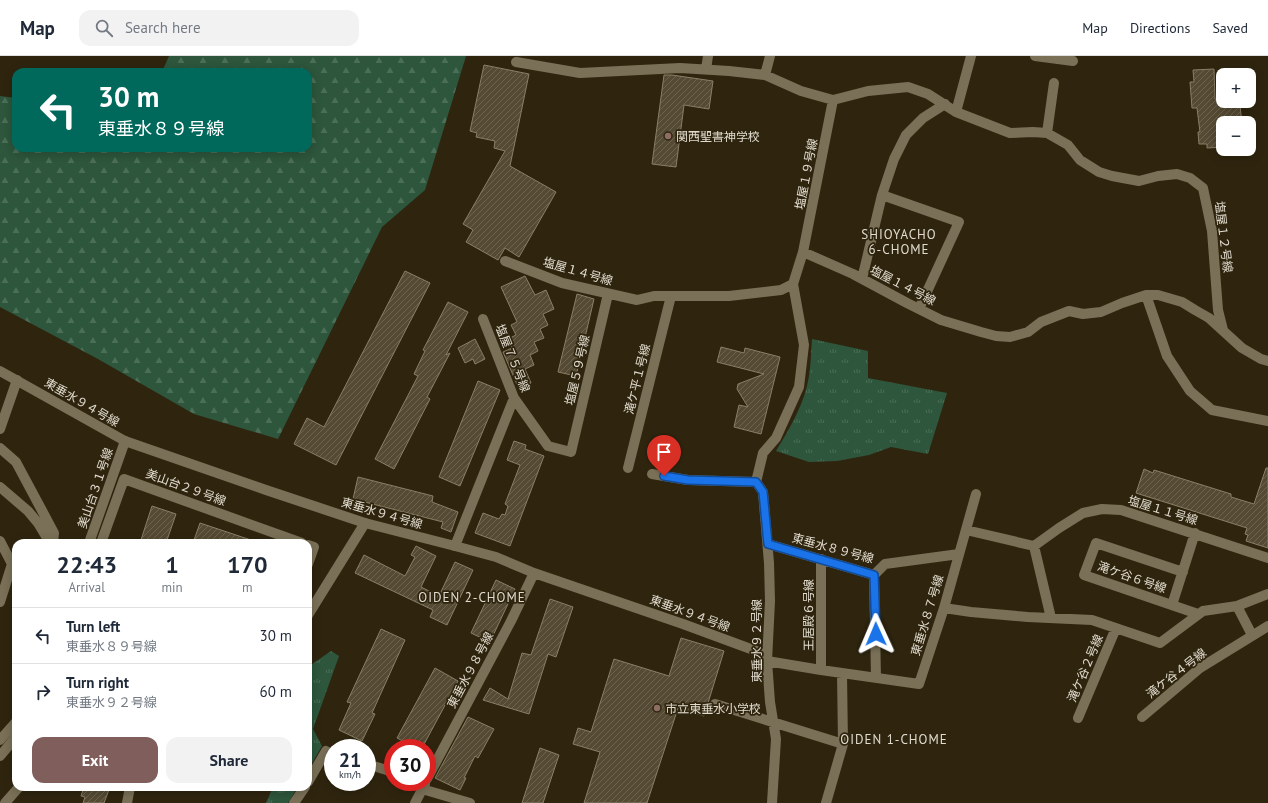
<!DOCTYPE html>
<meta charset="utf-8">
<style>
:root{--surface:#fff;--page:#f2f2f3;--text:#1f2937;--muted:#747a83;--line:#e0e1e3;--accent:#7f5e5b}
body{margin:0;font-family:"PT Sans","Noto Sans JP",sans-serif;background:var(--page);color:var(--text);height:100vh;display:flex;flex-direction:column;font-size:15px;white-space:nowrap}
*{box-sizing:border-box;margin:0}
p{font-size:13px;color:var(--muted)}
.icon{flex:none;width:22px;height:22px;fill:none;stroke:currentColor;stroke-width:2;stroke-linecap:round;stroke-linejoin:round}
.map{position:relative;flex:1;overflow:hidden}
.sheet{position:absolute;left:12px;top:483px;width:300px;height:252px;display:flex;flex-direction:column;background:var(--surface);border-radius:12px;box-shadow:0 2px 10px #0003}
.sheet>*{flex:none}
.guide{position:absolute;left:12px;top:12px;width:300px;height:84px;border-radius:12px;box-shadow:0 2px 10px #0003;background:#00695c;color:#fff;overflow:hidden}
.buttons{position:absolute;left:1216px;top:12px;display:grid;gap:8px}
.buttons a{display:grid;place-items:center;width:40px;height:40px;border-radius:8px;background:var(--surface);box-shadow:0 2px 10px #0003;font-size:20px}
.speed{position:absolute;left:324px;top:683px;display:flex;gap:8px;font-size:20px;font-weight:700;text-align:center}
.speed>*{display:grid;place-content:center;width:52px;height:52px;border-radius:50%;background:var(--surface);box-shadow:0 2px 10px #0003;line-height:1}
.speed small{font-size:10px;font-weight:400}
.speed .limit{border:6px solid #d22;background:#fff;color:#111}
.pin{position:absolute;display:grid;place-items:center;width:34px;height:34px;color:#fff;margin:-41px -17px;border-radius:50% 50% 50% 0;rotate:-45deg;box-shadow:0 0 4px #0007}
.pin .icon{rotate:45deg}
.me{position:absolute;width:44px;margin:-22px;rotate:359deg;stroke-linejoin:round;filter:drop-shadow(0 0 3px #0008)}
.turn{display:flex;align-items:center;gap:14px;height:84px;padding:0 20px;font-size:18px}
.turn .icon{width:52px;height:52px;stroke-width:2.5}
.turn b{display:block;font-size:28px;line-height:34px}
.eta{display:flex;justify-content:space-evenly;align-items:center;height:68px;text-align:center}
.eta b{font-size:24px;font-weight:600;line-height:28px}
.cta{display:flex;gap:8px;margin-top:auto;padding:8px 20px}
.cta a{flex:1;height:46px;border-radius:12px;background:var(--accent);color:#fff;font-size:16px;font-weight:600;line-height:46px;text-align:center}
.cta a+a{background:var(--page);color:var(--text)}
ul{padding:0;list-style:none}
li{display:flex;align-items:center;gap:12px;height:56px;padding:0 20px;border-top:1px solid var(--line)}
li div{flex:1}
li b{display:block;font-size:15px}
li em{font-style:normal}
header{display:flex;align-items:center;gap:24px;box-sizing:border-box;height:56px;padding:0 20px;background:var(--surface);border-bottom:1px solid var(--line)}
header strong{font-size:19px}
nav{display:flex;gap:22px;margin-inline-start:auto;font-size:14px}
.search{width:280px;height:36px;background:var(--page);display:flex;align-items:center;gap:10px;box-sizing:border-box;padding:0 14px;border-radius:12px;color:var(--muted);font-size:15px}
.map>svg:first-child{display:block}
.forest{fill:url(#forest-firs)}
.park{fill:url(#park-tufts)}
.building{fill:url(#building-hatch);stroke:#8a7f66}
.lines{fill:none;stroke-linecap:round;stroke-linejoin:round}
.minor{stroke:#7a7057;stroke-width:10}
.tertiary{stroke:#7a7057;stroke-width:10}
.route-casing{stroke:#114b97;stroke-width:10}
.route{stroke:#1a73e8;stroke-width:7}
.education-dot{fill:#8d6e63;stroke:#2f250f;stroke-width:1.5}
.labels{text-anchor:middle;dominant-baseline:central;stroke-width:3.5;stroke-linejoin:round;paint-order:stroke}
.poi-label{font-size:12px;fill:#e2dccf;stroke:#2f250f;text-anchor:start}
.street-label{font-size:12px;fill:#e2dccf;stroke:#2f250f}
.neighbourhood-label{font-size:13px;letter-spacing:1px;fill:#e2dccf;stroke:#2f250f}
</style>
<header>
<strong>Map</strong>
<div class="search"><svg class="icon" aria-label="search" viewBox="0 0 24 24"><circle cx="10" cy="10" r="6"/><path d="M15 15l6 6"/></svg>Search here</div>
<nav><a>Map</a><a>Directions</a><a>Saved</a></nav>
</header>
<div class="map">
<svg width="1268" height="747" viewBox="0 0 1268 747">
<defs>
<pattern id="forest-firs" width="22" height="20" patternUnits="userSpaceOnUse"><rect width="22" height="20" fill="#2d563c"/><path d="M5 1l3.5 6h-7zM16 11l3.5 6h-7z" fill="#4b6e57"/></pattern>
<pattern id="park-tufts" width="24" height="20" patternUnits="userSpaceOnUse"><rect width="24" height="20" fill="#2d563c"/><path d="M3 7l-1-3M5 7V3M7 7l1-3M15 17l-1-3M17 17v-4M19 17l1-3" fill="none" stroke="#4b6e57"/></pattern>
<pattern id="building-hatch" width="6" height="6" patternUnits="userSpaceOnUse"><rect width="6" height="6" fill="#554b34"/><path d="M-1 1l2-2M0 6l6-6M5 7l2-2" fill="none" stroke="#6d6450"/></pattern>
</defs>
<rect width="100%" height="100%" fill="#2f250f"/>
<path class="forest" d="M169,0H466L425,134L382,171L278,383L194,358L98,303L0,251V40L16,42V92H308V16H162Z"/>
<path class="park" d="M812,283L868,295V322L947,337L928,398L891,391L869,399L837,405L809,406L776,395C790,372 805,347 809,320C811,308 811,295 812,283Z
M331,595L339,600L313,673L322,690L308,714V611Z
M273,731H298L288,747H266Z"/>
<path class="building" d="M484,9L529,18L510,110L556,136L519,201L505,192L498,204L466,186L473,174L463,168L505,95L494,92L495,85L476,81L477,77L470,75Z
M1214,13L1215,43L1223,42V45H1233V51L1240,50L1242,67H1223V91L1207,92V88H1199L1198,76H1200L1197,52H1192L1190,26H1194L1193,14Z
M664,19H672L713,25L709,53L684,49L676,111L652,108Z
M405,215L430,227L336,409L294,388L307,362L324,371Z
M525,220L535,239L546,234L554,253L543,258L548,269L540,273L544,282L534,286L538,295L530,299L534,309L525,313L531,327L519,333L503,296L512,292L508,283L516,279L511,269L517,266L501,231Z
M577,238L594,243L576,320L558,316Z
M448,246L468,256L446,299L450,297L427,341L430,343L394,413L375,403L418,320L414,318L425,295L423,294Z
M475,283L485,303L475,308L473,303L465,307L458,292Z
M721,291L744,297L745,292L780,301L761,378L734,371L739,349L748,351L737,333L738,328L764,318L717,306Z
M478,325L500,334L460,430L439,421Z
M514,385L526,389L525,393L544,400L510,490L475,477L483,457L499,463L502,458L505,459L508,450L505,448L520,409L507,404Z
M1266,412H1268V492L1246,485L1248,479L1245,478L1247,472L1136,437L1144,413L1153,417L1154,414L1231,438V441L1254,448Z
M358,421L433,440L432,446L458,456L451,476L441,472L443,466L353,443Z
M152,450L176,458L166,487H140Z
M200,467L254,485V487H193Z
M416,490L436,500L421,531L439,540L455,506L473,514L447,569L430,561L433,554L355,517L364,499L405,520L415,501L411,499Z
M496,524L515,533L490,586L471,577Z
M550,543L573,551L556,601L548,598L529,658L483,644L490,632L508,643L522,597L531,599Z
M381,573L405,584L372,657L375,658L362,685L339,674L351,647L347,646Z
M681,582L724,595L704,660L678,652L647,747H584L600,696L573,688L578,672L591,676L614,603L669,620Z
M435,612L458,625L422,692H416L397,682Z
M468,661L494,673L478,702L475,700L464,722H466L460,734L435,722Z
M540,692L559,699L543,747H522Z
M84,731H110L104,747H83L85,741L81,740Z"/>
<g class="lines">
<path class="minor" d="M1035,0L1073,5
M516,6L580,17L680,12L729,15L765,19L801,35L833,44
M706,13L708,0
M765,19L770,0
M833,44L868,35L908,31L928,38L956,56L1010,77L1033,76L1047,77L1068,89L1080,104L1099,116L1112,120L1139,125L1158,120L1177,118L1190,122L1203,132L1212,175L1218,254L1223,274
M956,56L971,0
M1047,77L1054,27
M882,139L959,166L919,253
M803,196L833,44
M505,205L562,227L637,244L654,240H729L781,234L793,228L803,196L853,218L907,247L941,264L981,276L996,280L1010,281L1028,276L1041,266L1069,255L1083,258L1101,256L1122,247L1146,239H1158L1182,246L1195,254L1209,262L1242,292L1261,303L1268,305
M862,223L882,139L894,103L906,79L923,62L945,48
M1146,239L1167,300L1190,335L1212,354L1268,365
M483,263L514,342L548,390L571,396L608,238
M514,342L455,490L496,501L534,517L683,568L767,599
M0,373L17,324
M0,392L16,406L54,477L53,487
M628,412L671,240
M652,418L688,424L756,426
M756,426L763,436L769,507L770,545L767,605L770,646L776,683L772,747
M756,426L763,397L776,382L799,331L804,289L793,228
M0,431L28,455L38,467L50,487
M966,474L1034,490
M0,485L12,508L0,546
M89,487L125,385
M101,487L124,423L302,487
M768,488L874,519L885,508L959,498
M308,489L314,491L308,508
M1034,490L1059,472L1083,457L1102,453L1121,454L1268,502
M1034,490L1051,562
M1183,516L1096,487L1084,519L1198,558
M874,519L876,622
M1172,549L1195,477
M1237,550L1252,579
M944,552L971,556L1028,561L1092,564L1160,587L1203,555L1237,550L1268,538
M308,559L365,467
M767,605L821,614L919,628L944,552L976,438
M821,614V503
M715,648L843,688
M1142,661L1200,612L1268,570
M1078,662L1116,572
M0,684L16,666
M0,700L16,681
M367,708L393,716
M427,723L511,565L534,517
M308,726L326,695L333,698
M422,733L470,747
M5,747L19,731
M127,747L130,731
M294,747L305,731
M415,747L425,728
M826,747L843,688L842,618"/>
<path class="tertiary" d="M0,315L125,385L266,434L365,467L455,490"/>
</g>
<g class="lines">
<g class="route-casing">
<path id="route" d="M664,420L688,424L756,426L763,436L768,488L874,519L876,578"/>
</g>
<use href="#route" class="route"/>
</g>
<g class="education-dot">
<circle cx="668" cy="80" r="4"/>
<circle cx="657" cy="652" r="4"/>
</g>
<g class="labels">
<g class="poi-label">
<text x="676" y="80">関西聖書神学校</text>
<text x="665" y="652">市立東垂水小学校</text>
</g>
<g class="street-label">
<text transform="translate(806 118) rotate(-79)">塩屋１９号線</text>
<text transform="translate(1224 181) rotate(83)">塩屋１２号線</text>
<text transform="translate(578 215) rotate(16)">塩屋１４号線</text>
<text transform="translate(903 229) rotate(27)">塩屋１４号線</text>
<text transform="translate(513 302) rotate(68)">塩屋７５号線</text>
<text transform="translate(577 314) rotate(-77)">塩屋５９号線</text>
<text transform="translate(637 323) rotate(-76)">滝ケ平１号線</text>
<text transform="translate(82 346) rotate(30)">東垂水９４号線</text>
<text transform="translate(186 431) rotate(20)">美山台２９号線</text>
<text transform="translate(95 432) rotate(-71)">美山台３１号線</text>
<text transform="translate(1163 454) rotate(17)">塩屋１１号線</text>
<text transform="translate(382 457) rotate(16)">東垂水９４号線</text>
<text transform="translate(833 492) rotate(15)">東垂水８９号線</text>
<text transform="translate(1132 521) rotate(19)">滝ケ谷６号線</text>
<text transform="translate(690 557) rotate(20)">東垂水９４号線</text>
<text transform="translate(808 559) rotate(-90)">王居殿６号線</text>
<text transform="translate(927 559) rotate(-73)">東垂水８７号線</text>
<text transform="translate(756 585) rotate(-90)">東垂水９２号線</text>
<text transform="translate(1085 612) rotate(-67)">滝ケ谷２号線</text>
<text transform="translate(470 614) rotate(-62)">東垂水９８号線</text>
<text transform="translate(1176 617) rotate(-38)">滝ケ谷４号線</text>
</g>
<g class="neighbourhood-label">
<text x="899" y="178">SHIOYACHO<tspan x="899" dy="15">6-CHOME</tspan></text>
<text x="472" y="541">OIDEN 2-CHOME</text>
<text x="894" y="683">OIDEN 1-CHOME</text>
</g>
</g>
</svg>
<div class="buttons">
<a>+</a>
<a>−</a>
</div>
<div class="speed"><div>21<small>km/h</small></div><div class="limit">30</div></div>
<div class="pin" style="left:664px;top:420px;background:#d93025"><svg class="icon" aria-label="arrive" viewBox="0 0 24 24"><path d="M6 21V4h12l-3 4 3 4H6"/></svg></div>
<svg class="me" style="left:876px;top:578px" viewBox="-20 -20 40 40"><path d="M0-17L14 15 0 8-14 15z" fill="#1a73e8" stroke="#fff" stroke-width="4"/></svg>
<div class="guide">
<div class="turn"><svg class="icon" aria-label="left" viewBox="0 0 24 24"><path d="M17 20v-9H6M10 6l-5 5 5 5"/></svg><div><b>30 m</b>東垂水８９号線</div></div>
</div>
<section class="sheet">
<div class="eta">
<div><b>22:43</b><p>Arrival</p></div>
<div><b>1</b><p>min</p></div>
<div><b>170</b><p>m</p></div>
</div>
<ul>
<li><svg class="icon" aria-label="left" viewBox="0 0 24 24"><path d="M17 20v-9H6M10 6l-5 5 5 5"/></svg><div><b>Turn left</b><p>東垂水８９号線</p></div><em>30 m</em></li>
<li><svg class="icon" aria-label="right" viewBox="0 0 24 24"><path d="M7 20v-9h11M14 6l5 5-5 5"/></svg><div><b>Turn right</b><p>東垂水９２号線</p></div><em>60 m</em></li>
</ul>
<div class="cta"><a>Exit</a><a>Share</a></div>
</section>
</div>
